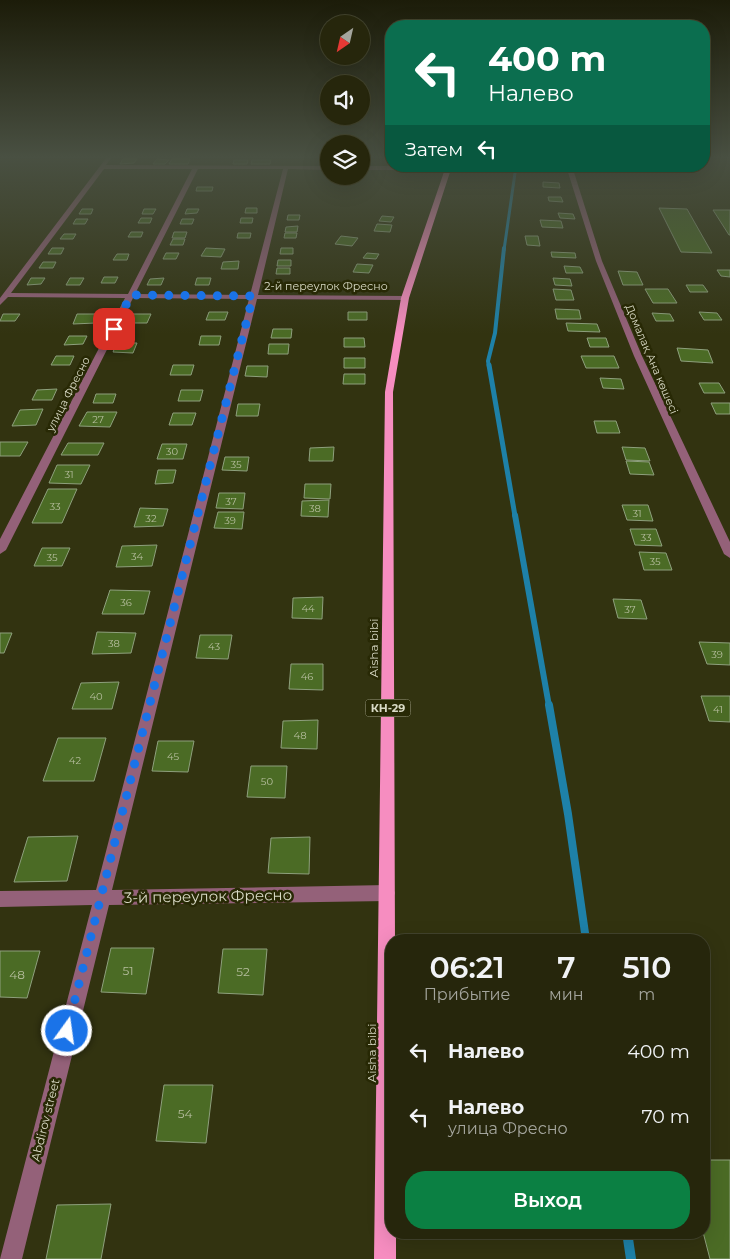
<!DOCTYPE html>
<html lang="ru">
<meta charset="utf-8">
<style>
:root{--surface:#26260c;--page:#32321a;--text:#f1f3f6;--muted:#a4a59d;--line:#42432d;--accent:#0b8043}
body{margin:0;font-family:Montserrat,sans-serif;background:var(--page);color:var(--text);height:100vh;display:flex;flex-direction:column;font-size:19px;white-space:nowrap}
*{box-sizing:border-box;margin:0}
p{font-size:16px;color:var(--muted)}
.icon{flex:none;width:28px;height:28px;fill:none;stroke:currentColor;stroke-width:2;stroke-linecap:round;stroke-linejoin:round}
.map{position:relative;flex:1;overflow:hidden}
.sheet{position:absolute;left:385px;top:934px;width:325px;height:305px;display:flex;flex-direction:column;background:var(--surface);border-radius:20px;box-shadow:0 5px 20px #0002,0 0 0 1px var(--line)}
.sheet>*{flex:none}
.top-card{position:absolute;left:385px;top:20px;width:325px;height:152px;border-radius:20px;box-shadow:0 5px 20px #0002,0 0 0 1px var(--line);background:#0b6e4f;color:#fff;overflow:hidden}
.needle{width:32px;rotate:214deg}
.tools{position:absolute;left:320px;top:15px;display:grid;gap:10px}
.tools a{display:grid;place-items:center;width:50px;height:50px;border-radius:50%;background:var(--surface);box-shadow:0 5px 20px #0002,0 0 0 1px var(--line);font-size:25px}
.pin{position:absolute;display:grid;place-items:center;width:42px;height:42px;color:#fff;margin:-21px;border-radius:10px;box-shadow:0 2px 8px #0006}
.me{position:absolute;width:55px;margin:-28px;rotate:14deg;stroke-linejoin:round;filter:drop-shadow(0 0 4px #0008)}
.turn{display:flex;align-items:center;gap:18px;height:105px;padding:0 20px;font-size:22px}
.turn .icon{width:65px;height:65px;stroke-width:2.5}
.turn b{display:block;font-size:35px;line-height:42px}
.then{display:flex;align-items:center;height:48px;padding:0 20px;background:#0003;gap:10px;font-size:19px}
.eta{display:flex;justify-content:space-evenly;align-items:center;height:85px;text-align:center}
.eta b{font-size:30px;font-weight:600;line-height:35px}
.action{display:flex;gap:10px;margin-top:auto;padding:10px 20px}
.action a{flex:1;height:58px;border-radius:20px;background:var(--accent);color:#fff;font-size:20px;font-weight:600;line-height:58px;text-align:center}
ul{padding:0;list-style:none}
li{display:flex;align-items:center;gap:15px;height:65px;padding:0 20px}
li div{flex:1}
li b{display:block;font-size:19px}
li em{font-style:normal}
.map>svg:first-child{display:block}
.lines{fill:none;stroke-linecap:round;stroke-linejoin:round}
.stream-far5{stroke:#1e81a8;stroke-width:3}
.stream-far4{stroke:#1e81a8;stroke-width:4}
.stream-far3{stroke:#1e81a8;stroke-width:5}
.stream-far2{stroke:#1e81a8;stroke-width:6}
.stream-far1{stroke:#1e81a8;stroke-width:8}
.stream{stroke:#1e81a8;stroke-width:10}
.building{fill:#4b6b25;stroke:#8ea07d}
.minor{fill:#946179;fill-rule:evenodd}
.major{fill:#f68dc0;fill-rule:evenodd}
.route{stroke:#1a73e8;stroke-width:9;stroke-dasharray:0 16.2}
.labels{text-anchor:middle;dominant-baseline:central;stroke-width:5;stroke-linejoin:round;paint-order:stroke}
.number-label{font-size:10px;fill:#b6be9e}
.far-street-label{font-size:11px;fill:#d9dac6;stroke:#282905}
.shield{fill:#282905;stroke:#a4a58c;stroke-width:1}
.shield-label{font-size:11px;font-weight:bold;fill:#d9dac6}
.street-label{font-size:12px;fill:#d9dac6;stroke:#282905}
.near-number-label{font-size:12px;fill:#b6be9e}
.near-street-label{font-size:15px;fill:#d9dac6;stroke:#282905}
</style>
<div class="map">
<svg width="730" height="1259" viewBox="0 0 730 1259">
<rect width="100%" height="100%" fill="#323310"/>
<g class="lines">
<path class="stream-far5" d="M504,250L516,166"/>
<path class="stream-far4" d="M489,367L488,361L495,333L504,248"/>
<path class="stream-far3" d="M489,365L515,516"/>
<path class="stream-far2" d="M515,515L549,706"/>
<path class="stream-far1" d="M549,705L568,814L586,940"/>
<path class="stream" d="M627,1232L631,1259"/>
</g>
<path class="building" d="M123,159H137L134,163L120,164Z
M157,159L169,160L165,164H153Z
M172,159H190L188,164H169Z
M234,160H248L247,164H233Z
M252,160H271L270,164H251Z
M543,182L559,183L560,188L543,187Z
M197,187H213L212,191H196Z
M548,197H561L563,202L549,201Z
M246,208H257V213H245Z
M659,208L687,209L712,253L681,252Z
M82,209H93L91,214H79Z
M144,209H156L153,214H142Z
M187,209H199L197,213L185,214Z
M713,210H730V235H729Z
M558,213L573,214L575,219L560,218Z
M288,215H300L299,220H287Z
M382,216L394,217L391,222L379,221Z
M141,218H152L150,223H138Z
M241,218H253L252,223H240Z
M76,219H88L85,224H73Z
M182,219H194L192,224H180Z
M540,220L561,221L563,228L542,227Z
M377,224L392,225L390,232L374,231Z
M298,226L297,232H285L286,227Z
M131,232H143L141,237H128Z
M174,232H187L185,238H172Z
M238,233H251L250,238H237Z
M285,233H297L296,238H284Z
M64,234H76L73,239H60Z
M341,236L358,238L352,246L335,244Z
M525,236H538L540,246L527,245Z
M173,239H185L183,245H170Z
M52,248H64L61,254H48Z
M206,248L225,249L221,257L201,256Z
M281,248H293V254H280Z
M551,252L575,253L576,258L552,257Z
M166,253H179L176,259H163Z
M367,253L379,254L376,259L363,258Z
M117,254H129L127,260H113Z
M278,260H291V266H277Z
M239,261L238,269H221L223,262Z
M43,262H56L53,268H39Z
M357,264L373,265L369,273L353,272Z
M564,266L580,267L583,273H566Z
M277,268H290V274H276Z
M717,270H730V277L721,276Z
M618,271L637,272L643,285H623Z
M104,277H118L115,283H101Z
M31,278H45L41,284L27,285Z
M70,278H84L80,285H66Z
M164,278L161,285H147L150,279Z
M197,278H211L209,285H195Z
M553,278L570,279L572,286L555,285Z
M686,285H703L708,292H690Z
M553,289L571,290L574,300H556Z
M645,289H668L677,303H653Z
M555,309L579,310L581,319H557Z
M209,312H228L225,320H206Z
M348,312H367V320H348Z
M699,312L717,313L722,320H704Z
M652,313L670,314L674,321H656Z
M3,314H20L15,321H0Z
M77,314H99L96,323L73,324Z
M132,314H151L147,323H128Z
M566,323L597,324L600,332L568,331Z
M273,329H292L291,338H271Z
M69,336H87L83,344L64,345Z
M201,336H221L219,345H199Z
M344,338H364L365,347H344Z
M587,338H606L609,347H590Z
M117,343H137L133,353L113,352Z
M269,344H289L288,354H268Z
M677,348L708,350L713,363L681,361Z
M56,356H74L70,365H51Z
M581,356H614L619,368H586Z
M344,358H365V368H344Z
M173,365H194L191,375H170Z
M247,366H268L267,377L245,376Z
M344,374H365V384H343Z
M600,378L621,379L624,389L603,388Z
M699,383H719L725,393H704Z
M57,389L52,400H32L37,390Z
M181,390H203L200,401H178Z
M96,394H116L113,403H93Z
M711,403H730V414H716Z
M238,404H260L258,416H236Z
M43,409L36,425L12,426L20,410Z
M87,412H117L110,427L79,426Z
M173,413H196L192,425H169Z
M594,421H616L620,433H597Z
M0,442H28L20,456H0Z
M68,443H104L98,455H61Z
M162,444H187L183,459H157Z
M334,447L333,461H309L310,448Z
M622,447L645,448L650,461L626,460Z
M225,457H249L247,471L222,470Z
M626,461L649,462L654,475L630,474Z
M57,465H90L81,484L49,483Z
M158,470H176L173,483L155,484Z
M305,484H331L330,499L304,498Z
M48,489H77L62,523H32Z
M219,493H245L243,509L216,508Z
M329,500L328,517L301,516L302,501Z
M622,505H648L653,521L627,520Z
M140,508L168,509L163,526L134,527Z
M218,512H244L242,529L214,528Z
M630,529H656L662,546L635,545Z
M157,545L152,566L116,567L122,546Z
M42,548H70L62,566H34Z
M639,552L666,553L672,570H644Z
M110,590L150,591L144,614H102Z
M323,597L322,619L292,618L293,598Z
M613,599L641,600L647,619L618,618Z
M97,632L136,633L131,653L92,654Z
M0,633H12L4,653H0Z
M200,635H232L228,659L196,658Z
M699,642L730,643V665L707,664Z
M291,664H323V690L289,689Z
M119,682L112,709H72L81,683Z
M701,696H730V722L709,721Z
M318,720L317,749L281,748L283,721Z
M58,738H106L94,781H43Z
M158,741H194L188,772L152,771Z
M251,766H287L285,798L247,797Z
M78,836L67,881L14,882L28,837Z
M310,837L309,874L268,873L271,838Z
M111,948H154L146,994L101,992Z
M223,949H267L263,995L218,993Z
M0,951H40L27,998L0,997Z
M164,1085H213L206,1143L156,1141Z
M704,1160H730V1259H710L703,1232Z
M111,1204L101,1259H46L57,1205Z"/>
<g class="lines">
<path class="minor" d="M107,157H112L106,165L329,166V170L288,169L258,295L405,296L409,298L405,300L257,299L112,890L387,885L393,888L395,893L393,898L387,901L109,905L22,1259H0L92,905L0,907V891L96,890L249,299L133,298L6,550L0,554V539L125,298L8,297L0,305V298ZM104,169H192L128,294L11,293ZM198,169H283L250,295L135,294Z
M361,166H449L452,168L449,170H361Z
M566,166H572L602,261L642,356L730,542V558L724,554L634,356L596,261Z"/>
<path class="major" d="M446,166H452L409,298L393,392L395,940H391V1232H396V1259H374L385,392L401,298Z"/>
</g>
<linearGradient id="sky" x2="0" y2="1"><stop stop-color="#1c1c09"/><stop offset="0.47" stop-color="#495042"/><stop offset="1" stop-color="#495042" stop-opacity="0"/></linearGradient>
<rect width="730" height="334" fill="url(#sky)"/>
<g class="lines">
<path class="route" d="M67,1031L253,296L131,295L114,329"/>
</g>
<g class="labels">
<g class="number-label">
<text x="98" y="419">27</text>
<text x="172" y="451">30</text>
<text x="236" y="464">35</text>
<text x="69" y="474">31</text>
<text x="231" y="501">37</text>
<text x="55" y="506">33</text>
<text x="315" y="508">38</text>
<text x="637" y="513">31</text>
<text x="151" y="518">32</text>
<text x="230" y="520">39</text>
<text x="646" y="537">33</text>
<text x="137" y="556">34</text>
<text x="52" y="557">35</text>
<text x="655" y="561">35</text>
<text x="126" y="602">36</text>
<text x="308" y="608">44</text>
<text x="630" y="609">37</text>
<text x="114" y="643">38</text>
<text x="214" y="646">43</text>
<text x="717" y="654">39</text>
<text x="307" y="676">46</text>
<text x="96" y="696">40</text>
<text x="718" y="709">41</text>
<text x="300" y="735">48</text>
<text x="173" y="756">45</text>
<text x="75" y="760">42</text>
<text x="267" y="781">50</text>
</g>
<g class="far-street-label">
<text x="326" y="286">2-й переулок Фресно</text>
<text transform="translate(652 359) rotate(67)">Домалақ Ана көшесі</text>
<text transform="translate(68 394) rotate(-63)">улица Фресно</text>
</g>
<rect class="shield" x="365.5" y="699.5" width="45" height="17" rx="4"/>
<g class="shield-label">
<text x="388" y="708">КН-29</text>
</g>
<g class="street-label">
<text transform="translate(373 648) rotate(-90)">Aisha bibi</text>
<text transform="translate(371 1053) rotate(-90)">Aisha bibi</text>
<text transform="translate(45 1120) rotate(-76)">Abdirov street</text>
</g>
<g class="near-number-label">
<text x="128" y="970">51</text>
<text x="243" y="971">52</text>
<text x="17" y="974">48</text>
<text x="185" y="1113">54</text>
</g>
<g class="near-street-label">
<text transform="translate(208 896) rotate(-1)">3-й переулок Фресно</text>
</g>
</g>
</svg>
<div class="tools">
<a><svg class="needle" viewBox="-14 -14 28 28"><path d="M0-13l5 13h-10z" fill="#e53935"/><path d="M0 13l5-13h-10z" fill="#a4a59d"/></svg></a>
<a><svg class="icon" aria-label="sound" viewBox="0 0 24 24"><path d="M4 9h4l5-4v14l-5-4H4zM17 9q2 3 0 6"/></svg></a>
<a><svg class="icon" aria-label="layers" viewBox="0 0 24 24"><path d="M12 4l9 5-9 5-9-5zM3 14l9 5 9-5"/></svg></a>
</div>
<div class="pin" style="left:114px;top:329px;background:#d93025"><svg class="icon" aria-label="arrive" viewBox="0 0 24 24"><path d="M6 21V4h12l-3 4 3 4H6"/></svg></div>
<svg class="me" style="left:67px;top:1031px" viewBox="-20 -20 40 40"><circle r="17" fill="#1a73e8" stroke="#fff" stroke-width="3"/><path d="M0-11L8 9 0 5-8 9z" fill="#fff"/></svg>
<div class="top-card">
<div class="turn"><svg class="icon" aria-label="left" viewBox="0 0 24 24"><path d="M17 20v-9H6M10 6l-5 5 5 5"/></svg><div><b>400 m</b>Налево</div></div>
<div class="then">Затем<svg class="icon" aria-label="left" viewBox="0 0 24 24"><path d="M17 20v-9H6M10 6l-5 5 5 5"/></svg></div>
</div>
<section class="sheet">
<div class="eta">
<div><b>06:21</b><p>Прибытие</p></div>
<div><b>7</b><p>мин</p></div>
<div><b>510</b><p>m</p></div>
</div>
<ul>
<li><svg class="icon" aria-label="left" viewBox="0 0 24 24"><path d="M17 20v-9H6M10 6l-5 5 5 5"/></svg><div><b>Налево</b></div><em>400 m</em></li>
<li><svg class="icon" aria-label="left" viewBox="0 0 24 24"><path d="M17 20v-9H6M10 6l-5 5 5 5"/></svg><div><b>Налево</b><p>улица Фресно</p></div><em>70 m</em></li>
</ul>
<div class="action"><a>Выход</a></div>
</section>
</div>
